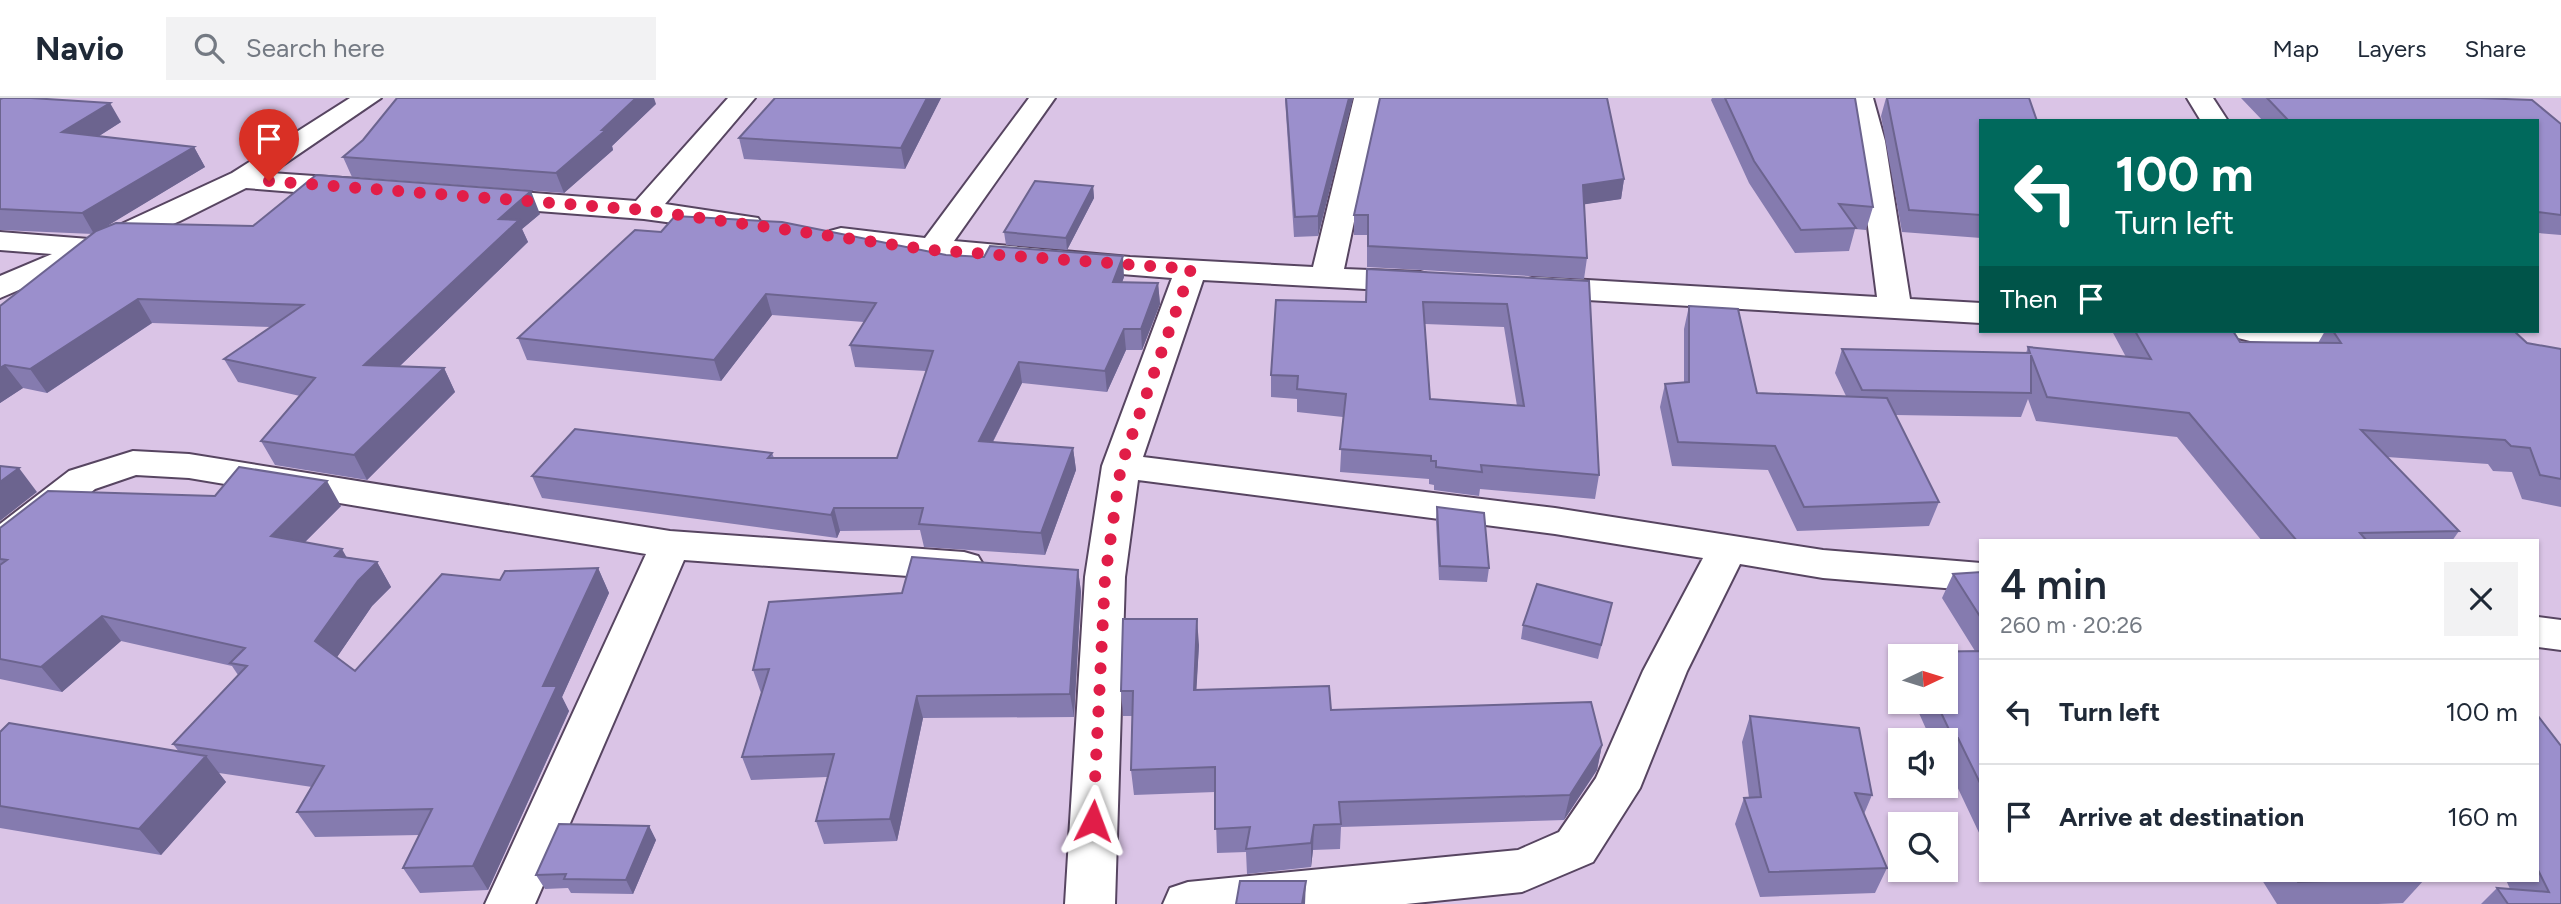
<!DOCTYPE html>
<meta charset="utf-8">
<style>
:root{--surface:#fff;--page:#f2f2f3;--text:#1f2937;--muted:#747a83;--line:#e0e1e3}
body{margin:0;font-family:Figtree,sans-serif;background:var(--page);color:var(--text);height:100vh;display:flex;flex-direction:column;font-size:26px;white-space:nowrap}
*{box-sizing:border-box;margin:0}
p{font-size:23px;color:var(--muted)}
.icon{flex:none;width:38px;height:38px;fill:none;stroke:currentColor;stroke-width:2;stroke-linecap:round;stroke-linejoin:round}
.map{position:relative;flex:1;overflow:hidden}
.sheet{position:absolute;left:1979px;top:441px;width:560px;height:343px;display:flex;flex-direction:column;background:var(--surface);border-radius:0px;box-shadow:0 2px 5px #0004}
.sheet>*{flex:none}
.hud{position:absolute;left:1979px;top:21px;width:560px;height:214px;border-radius:0px;box-shadow:0 2px 5px #0004;background:#00695c;color:#fff;overflow:hidden}
.needle{width:46px;rotate:86deg}
.tools{position:absolute;left:1888px;top:546px;display:grid;gap:14px}
.tools a{display:grid;place-items:center;width:70px;height:70px;border-radius:0px;background:var(--surface);box-shadow:0 2px 5px #0004;font-size:35px}
.pin{position:absolute;display:grid;place-items:center;width:60px;height:60px;color:#fff;margin:-72px -30px;border-radius:50% 50% 50% 0;rotate:-45deg;box-shadow:0 0 7px #0007}
.pin .icon{rotate:45deg}
.me{position:absolute;width:77px;margin:-38px;rotate:3deg;stroke-linejoin:round;filter:drop-shadow(0 0 5px #0008)}
.turn{display:flex;align-items:center;gap:24px;height:147px;padding:0 21px;font-size:32px}
.turn .icon{width:91px;height:91px;stroke-width:2.5}
.turn b{display:block;font-size:49px;line-height:60px}
.then{display:flex;align-items:center;height:66px;padding:0 21px;background:#0003;gap:14px;font-size:26px}
.round{display:grid;place-items:center;flex:none;width:74px;height:74px;border-radius:0px;background:var(--page)}
.summary{display:flex;align-items:center;justify-content:space-between;height:119px;padding:0 21px}
h1{font-size:42px;font-weight:600;line-height:52px}
ul{padding:0;list-style:none}
li{display:flex;align-items:center;gap:21px;height:105px;padding:0 21px;border-top:2px solid var(--line)}
li div{flex:1}
li b{display:block;font-size:26px}
li em{font-style:normal}
header{display:flex;align-items:center;gap:42px;box-sizing:border-box;height:98px;padding:0 35px;background:var(--surface);border-bottom:2px solid var(--line)}
header strong{font-size:33px}
nav{display:flex;gap:38px;margin-inline-start:auto;font-size:24px}
.search{width:490px;height:63px;background:var(--page);display:flex;align-items:center;gap:18px;box-sizing:border-box;padding:0 24px;border-radius:0px;color:var(--muted);font-size:26px}
.map>svg:first-child{display:block}
.lines{fill:none;stroke-linecap:round;stroke-linejoin:round}
.minor-casing{stroke:#574561;stroke-width:4}
.minor{fill:#fff;fill-rule:evenodd}
.wall{fill:#857baf;fill-rule:evenodd}
.shaded-wall{fill:#6c648f}
.building{fill:#9b8fcc;stroke:#6c648f;stroke-width:2;fill-rule:evenodd}
.route{stroke:#e11d48;stroke-width:12;stroke-dasharray:0 21.6}
</style>
<header>
<strong>Navio</strong>
<div class="search"><svg class="icon" aria-label="search" viewBox="0 0 24 24"><circle cx="10" cy="10" r="6"/><path d="M15 15l6 6"/></svg>Search here</div>
<nav><a>Map</a><a>Layers</a><a>Share</a></nav>
</header>
<div class="map">
<svg width="2561" height="806" viewBox="0 0 2561 806">
<rect width="100%" height="100%" fill="#dac4e6"/>
<g class="lines">
<g class="minor-casing">
<path id="minor" d="M350,0H381L271,75L357,81L367,84L371,90L367,96L357,99L246,90L180,123L0,200V178L52,156L0,152V134L89,141L232,75Z
M728,0H755L665,106L758,120L762,126L758,132L747,135L644,121L483,109L473,106L468,100L473,94L483,91L636,103Z
M1029,0H1055L954,143L1130,159L1313,169L1354,0H1380L1344,171L1420,174L1431,177L1436,184L1431,191L1420,194L1203,182L1143,359L1555,410L1823,452L1981,465V493L1823,480L1740,466L1687,573L1640,690L1593,764L1522,794L1406,806H1163L1170,790L1188,784L1518,752L1559,734L1596,680L1643,573L1703,460L1555,436L1138,382L1125,479L1115,806H1065L1085,479L1102,368L1172,180L932,161L841,148L830,145L826,139L830,133L841,130L925,140Z
M1847,0H1873L1885,43L1910,201L1981,205V225L1536,199L1525,196L1520,189L1525,182L1536,179L1877,199L1857,43Z
M2187,0H2213L2228,23H2201Z
M2233,233H2374L2367,243L2334,248L2250,243L2238,240Z
M133,353L189,356L670,433L964,454L978,458L984,468L978,478L964,482L684,462L535,806H485L646,456L189,380L136,377L95,391L14,456L0,460V426L69,373Z
M2538,519L2561,522V552L2538,549Z"/>
</g>
<use href="#minor" class="minor"/>
</g>
<path class="wall" d="M775,0H941L905,71L744,61L739,40Z
M1285,0H1353L1318,138L1294,139Z
M1712,0H1855L1873,109L1866,132L1855,131L1849,153L1795,155L1749,85L1711,2Z
M1886,0H2029L1981,23V140L1902,134L1881,18Z
M2241,0H2479L2561,26V137L2538,135V23H2263Z
M0,1L121,24L99,38L194,49L205,69L103,130L253,128L540,116L522,131L528,144L400,268L444,270L455,294L367,382L275,367L261,343L300,298L238,284L224,261L271,229L152,225L47,295L23,290L0,305V208L93,136L0,132Z
M656,6L612,48L613,52L564,95L352,79L343,59Z
M1624,81L1621,101L1584,106L1587,160L1584,181L1367,169V137H1354V117Z
M1093,88L1094,100L1067,152L1006,147L1004,134Z
M946,157L1124,179L1122,184L1158,185L1160,206L1142,252H1126L1107,294L1022,285L993,344L1073,350L1076,372L1045,457L924,449L920,432L840,433L837,440L542,400L532,378L772,355L774,360H897L926,273L855,269L850,247L864,224L772,217L721,283L527,262L518,240Z
M1589,183L1599,377L1595,401L1480,391L1479,398L1434,392V387L1429,386V381L1340,374L1343,319L1297,314V301L1271,299V277L1366,204ZM1425,226L1504,229L1517,308L1430,301Z
M1689,208L1757,295L1846,298L1835,275L1842,251L2026,255L2028,249L2126,259L2112,233H2233L2240,244L2318,245L2325,233H2514L2527,245L2561,251V409L2522,401L2512,374L2493,373L2488,366L2387,359L2459,433L2452,443H2262L2177,339L2036,323L2028,301L2021,319L1895,317L1939,404L1929,428L1797,433L1768,372L1672,368L1660,309L1665,286L1684,284V231Z
M341,408L305,444L347,459L377,464L391,489L372,508L337,559L355,573L500,482L598,470L609,495L562,599L569,613L488,792L420,795L403,770L419,737L315,739L297,714L312,689L219,675L226,684L161,757L0,730V634L179,654L173,646L238,577L232,568L121,543L62,594L0,581V430Z
M1437,409L1489,470L1487,484L1439,482L1436,423Z
M1078,472L1081,494L1074,619L923,620L897,743L824,746L816,723L827,679L751,682L742,659L761,595L753,572L902,495Z
M1981,474V739L1946,665V642H1931L1914,604H1946V558H1911L1913,554L1975,553L1942,500L1953,476Z
M1612,505L1598,561L1521,541L1523,527Z
M1199,547L1196,592L1331,612L1602,647L1597,672L1564,722L1341,729L1340,751L1313,752L1311,769L1247,776L1246,754L1217,755L1215,694L1134,697L1131,672L1132,618H1123L1121,593Z
M1750,618L1872,697L1864,716L1887,770L1875,795L1760,799L1735,726L1744,700H1749L1742,644Z
M2538,618L2561,806H2481L2497,790L2510,791L2506,782H2538Z
M649,728L656,742L633,796L571,795L568,790L545,791L536,777Z
M2262,782H2424L2403,805L2378,806H2277Z"/>
<path class="shaded-wall" d="M636,0H654L656,6L612,48L613,52L564,95L556,75Z
M927,0H941L905,71L901,50Z
M1349,0H1353L1318,138V118Z
M110,5L121,24L74,54L62,34Z
M194,49L205,69L94,136L82,115Z
M1624,81L1621,101L1580,107L1583,87Z
M1093,88L1094,100L1067,152L1066,140Z
M531,93L540,116L522,131L528,144L376,291L364,267L499,121Z
M1123,158L1124,179L1115,205L1113,184Z
M1158,185L1160,206L1142,252L1141,231Z
M766,196L772,217L721,283L714,262Z
M138,201L152,225L47,295L30,271Z
M1124,231L1126,252L1107,294L1105,273Z
M1019,264L1022,285L982,365L979,343Z
M5,267L23,290L0,305V270Z
M444,270L455,294L367,382L354,357Z
M1073,350L1076,372L1045,457L1041,435Z
M19,370L37,394L0,423V384Z
M327,383L341,408L286,463L271,438Z
M834,410L840,433L837,440L831,417Z
M342,451L356,476L335,458Z
M377,464L391,489L372,508L331,568L315,543L358,483Z
M598,470L609,495L562,599L569,613L488,792L473,768L543,588Z
M1078,472L1081,494L1074,619L1070,596Z
M102,518L121,543L62,594L41,569Z
M1197,521L1199,547L1195,617L1194,592Z
M917,598L923,620L897,743L890,721Z
M1602,647L1597,672L1564,722L1570,697Z
M206,658L226,684L161,757L139,731Z
M1314,727L1313,752L1311,769V745Z
M649,728L656,742L633,796L626,782Z
M1306,783L1305,806H1302Z"/>
<path class="building" d="M3,0H31L110,5L62,34L194,49L82,115L0,111V1Z
M397,0H636L602,32H606L556,75L343,59L363,42Z
M775,0H927L901,50L739,40Z
M1286,0H1349L1318,118L1295,119Z
M1380,0H1607L1624,81L1583,87L1587,160L1368,148V117H1354Z
M1725,0H1855L1873,109L1839,106L1856,130L1801,132L1754,63Z
M1887,0H2029L2037,23H1981V117L1909,112Z
M2267,0H2479L2532,2L2561,26V117L2538,114V23H2289Z
M316,77L531,93L499,121L519,122L364,267L444,270L354,357L261,343L315,280L224,261L303,207L138,201L30,271L5,267L0,270V208L96,133L116,125L253,128Z
M1035,83L1093,88L1066,140L1004,134Z
M675,118L782,124L946,157L984,159L990,148L1123,158L1113,184L1158,185L1141,231H1124L1105,273L1019,264L979,343L1073,350L1041,435L919,426L923,410H834L831,417L532,378L575,331L772,355L768,360H897L933,253L850,247L876,205L766,196L714,262L518,240L635,132L661,134Z
M1367,171L1589,183L1599,377L1481,367L1482,374L1436,369V363H1431V358L1340,351L1346,296L1297,291L1298,278L1271,277L1276,202L1366,204ZM1423,204L1507,206L1524,308L1430,301Z
M1689,208L1738,211L1757,295L1887,300L1939,404L1804,409L1775,348L1678,344L1665,286L1689,284Z
M2135,233H2233L2240,244L2341,245L2333,233H2514L2527,245L2561,251V381L2540,377L2530,350L2511,348L2505,342L2361,332L2459,433L2360,435L2367,443H2297L2189,315L2047,299L2031,257V295L1862,292L1842,251L2030,255L2028,249L2151,261Z
M0,368L19,370L0,384Z
M239,369L327,383L271,438L342,451L335,458L377,464L358,483L315,543L355,573L442,476L500,482L505,473L598,470L543,588H557L473,768L403,770L432,711L297,714L324,668L173,646L247,568L230,565L245,550L102,518L41,569L0,561V467L7,462L0,461V430L48,393L215,398Z
M1437,409L1484,415L1489,470L1440,468Z
M912,459L1078,472L1070,596L917,598L890,721L816,723L834,656L742,659L769,571L753,572L769,504L902,495Z
M1981,474V520L1953,476Z
M1537,486L1612,505L1601,547L1523,527Z
M1123,521H1197L1194,592L1329,588L1331,612L1591,604L1602,647L1570,697L1339,704L1341,726L1314,727L1311,745L1246,751L1250,729L1215,731V669L1131,672L1133,593H1121Z
M1981,553V687L1958,640H1953L1936,604H1946V558H1915L1913,554Z
M1750,618L1859,630L1872,697L1855,695L1887,770L1769,774L1744,700L1761,699Z
M2538,618L2561,648V806H2508L2497,790L2549,794L2538,772Z
M9,625L206,658L139,731L0,708V634Z
M559,726L649,728L626,782L564,781L566,776L536,777Z
M2297,782H2359L2298,784Z
M1240,783H1306L1302,806H1236Z"/>
<g class="lines">
<path class="route" d="M269,83L644,112L932,152L1191,171L1121,368L1105,480L1093,723"/>
</g>
</svg>
<div class="tools">
<a><svg class="needle" viewBox="-14 -14 28 28"><path d="M0-13l5 13h-10z" fill="#e53935"/><path d="M0 13l5-13h-10z" fill="#747a83"/></svg></a>
<a><svg class="icon" aria-label="sound" viewBox="0 0 24 24"><path d="M4 9h4l5-4v14l-5-4H4zM17 9q2 3 0 6"/></svg></a>
<a><svg class="icon" aria-label="search" viewBox="0 0 24 24"><circle cx="10" cy="10" r="6"/><path d="M15 15l6 6"/></svg></a>
</div>
<div class="pin" style="left:269px;top:83px;background:#d93025"><svg class="icon" aria-label="arrive" viewBox="0 0 24 24"><path d="M6 21V4h12l-3 4 3 4H6"/></svg></div>
<svg class="me" style="left:1093px;top:723px" viewBox="-20 -20 40 40"><path d="M0-17L14 15 0 8-14 15z" fill="#e11d48" stroke="#fff" stroke-width="4"/></svg>
<div class="hud">
<div class="turn"><svg class="icon" aria-label="left" viewBox="0 0 24 24"><path d="M17 20v-9H6M10 6l-5 5 5 5"/></svg><div><b>100 m</b>Turn left</div></div>
<div class="then">Then<svg class="icon" aria-label="arrive" viewBox="0 0 24 24"><path d="M6 21V4h12l-3 4 3 4H6"/></svg></div>
</div>
<section class="sheet">
<div class="summary"><div><h1>4 min</h1><p>260 m · 20:26</p></div><a class="round"><svg class="icon" aria-label="close" viewBox="0 0 24 24"><path d="M6 6l12 12M18 6L6 18"/></svg></a></div>
<ul>
<li><svg class="icon" aria-label="left" viewBox="0 0 24 24"><path d="M17 20v-9H6M10 6l-5 5 5 5"/></svg><div><b>Turn left</b></div><em>100 m</em></li>
<li><svg class="icon" aria-label="arrive" viewBox="0 0 24 24"><path d="M6 21V4h12l-3 4 3 4H6"/></svg><div><b>Arrive at destination</b></div><em>160 m</em></li>
</ul>
</section>
</div>
